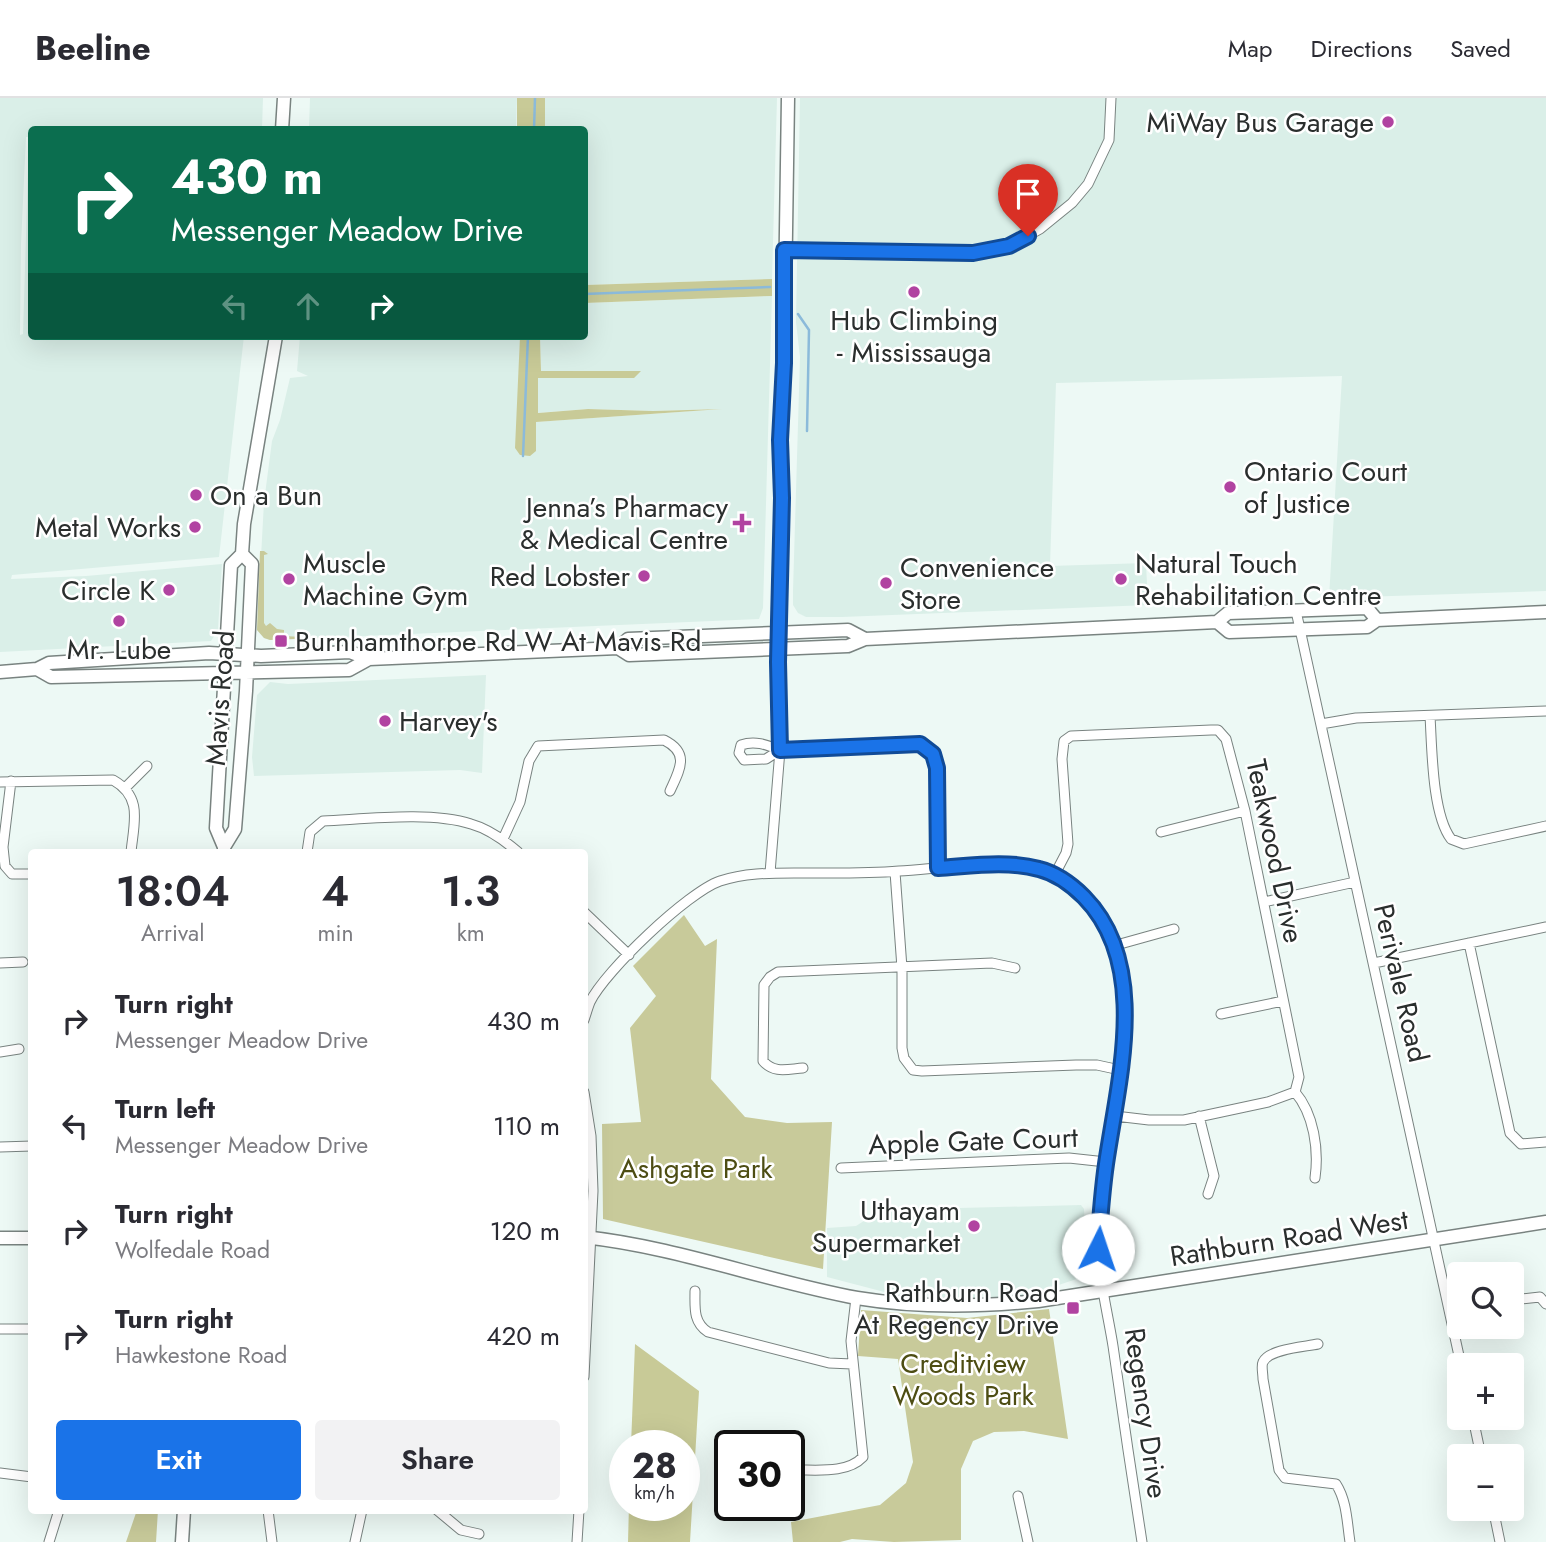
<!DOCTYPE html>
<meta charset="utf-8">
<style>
:root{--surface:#fff;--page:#f2f2f3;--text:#2b2b33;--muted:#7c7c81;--line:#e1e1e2;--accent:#1a73e8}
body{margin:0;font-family:Jost,sans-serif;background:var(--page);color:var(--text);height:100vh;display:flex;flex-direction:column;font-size:26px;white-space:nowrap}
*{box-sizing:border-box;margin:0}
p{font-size:23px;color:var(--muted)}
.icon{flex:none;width:38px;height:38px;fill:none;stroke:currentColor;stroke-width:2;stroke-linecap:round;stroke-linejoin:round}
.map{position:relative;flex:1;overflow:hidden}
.panel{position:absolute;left:28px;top:751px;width:560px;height:665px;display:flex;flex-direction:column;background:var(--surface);border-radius:7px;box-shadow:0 7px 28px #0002}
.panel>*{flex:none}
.guide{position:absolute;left:28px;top:28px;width:560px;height:214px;border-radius:7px;box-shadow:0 7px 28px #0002;background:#0b6e4f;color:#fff;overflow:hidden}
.tools{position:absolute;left:1447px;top:1164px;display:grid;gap:14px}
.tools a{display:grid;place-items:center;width:77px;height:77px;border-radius:7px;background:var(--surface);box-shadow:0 7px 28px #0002;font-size:35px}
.speed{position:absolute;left:609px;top:1332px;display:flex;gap:14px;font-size:35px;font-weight:700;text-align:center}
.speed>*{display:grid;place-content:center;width:91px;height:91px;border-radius:50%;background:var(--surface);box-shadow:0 7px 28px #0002;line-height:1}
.speed small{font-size:18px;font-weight:400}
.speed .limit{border:4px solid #111;border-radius:10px;background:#fff;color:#111}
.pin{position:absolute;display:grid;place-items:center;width:60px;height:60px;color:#fff;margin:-72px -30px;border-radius:50% 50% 50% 0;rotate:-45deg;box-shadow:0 0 7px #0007}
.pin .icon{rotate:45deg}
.me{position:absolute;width:77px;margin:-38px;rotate:4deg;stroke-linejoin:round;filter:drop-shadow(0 0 5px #0008)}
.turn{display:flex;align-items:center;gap:24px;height:147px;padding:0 28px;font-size:32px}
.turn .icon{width:91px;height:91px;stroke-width:2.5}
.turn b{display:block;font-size:49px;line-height:60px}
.lanes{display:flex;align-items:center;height:66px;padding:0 28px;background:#0003;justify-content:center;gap:35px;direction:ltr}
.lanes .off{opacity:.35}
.eta{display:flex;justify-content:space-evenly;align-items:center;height:119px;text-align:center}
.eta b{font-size:42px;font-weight:600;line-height:49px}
.action{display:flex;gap:14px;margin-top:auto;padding:14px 28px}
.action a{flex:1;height:80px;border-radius:7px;background:var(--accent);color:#fff;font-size:28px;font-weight:600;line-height:80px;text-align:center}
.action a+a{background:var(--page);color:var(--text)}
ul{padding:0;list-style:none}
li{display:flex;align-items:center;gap:21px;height:105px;padding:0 28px}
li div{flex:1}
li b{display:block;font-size:26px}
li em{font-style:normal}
header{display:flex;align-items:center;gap:42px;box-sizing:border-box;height:98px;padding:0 35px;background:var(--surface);border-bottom:2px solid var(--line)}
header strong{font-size:33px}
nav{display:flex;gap:38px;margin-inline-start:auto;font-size:24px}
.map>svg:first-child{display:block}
.built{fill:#daefe8;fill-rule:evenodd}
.green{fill:#c8ca9a}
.forest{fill:#c8ca97}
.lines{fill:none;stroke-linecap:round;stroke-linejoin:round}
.stream{stroke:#8bbada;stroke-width:2.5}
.street-casing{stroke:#798380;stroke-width:11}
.secondary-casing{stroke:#798380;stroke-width:15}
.street{stroke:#fff;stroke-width:9}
.secondary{stroke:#fff;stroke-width:12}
.route-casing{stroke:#114b97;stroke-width:18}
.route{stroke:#1a73e8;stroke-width:12}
.poi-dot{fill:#b143a1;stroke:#fff;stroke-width:2.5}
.labels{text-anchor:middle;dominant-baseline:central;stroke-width:5;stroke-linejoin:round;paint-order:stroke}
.poi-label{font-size:28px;fill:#2a2e2d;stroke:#fff;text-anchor:end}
.street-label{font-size:28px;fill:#2a2e2d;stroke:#fff}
.park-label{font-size:28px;fill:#4d4d13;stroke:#fff}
</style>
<header>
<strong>Beeline</strong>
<nav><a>Map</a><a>Directions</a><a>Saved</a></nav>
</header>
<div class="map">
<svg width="1546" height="1444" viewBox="0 0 1546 1444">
<rect width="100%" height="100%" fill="#edf9f5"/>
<path class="built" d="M0,0H263L262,31L32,32V238H244L219,459L12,477L11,481L86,478L222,466L218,532L211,543L0,554ZM26,39H29L23,236L20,237L21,146Z
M310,0H517L516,31H309Z
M545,0H777L772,181L585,187L584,32H545Z
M800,0H1546V493L1329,500L1342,278L1056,285L1050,468L1146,465L1148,507L842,519H806L798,515L793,507V493L800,259L796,224Z
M772,198L763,510L759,521L270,542L264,540L257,532L264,404L272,343L280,322L290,280L308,278L297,273L300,238H520L519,271L536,352L535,324L722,311L653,313L588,311L537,315V280H633L640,273H541L540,238H584L585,205Z
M486,577L482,675L460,672L254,678L252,659L257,597L270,584L288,586Z
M1081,1107L1084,1111L1088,1177L1021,1200L915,1202L827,1179V1130L856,1128L881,1112Z"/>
<path class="green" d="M260,453H264L268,456L264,457V525L266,528L270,525L277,531L284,532V538L320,540L270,542L264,540L257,532Z
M684,817L705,848L717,841L711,981L745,1019L787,1025L832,1024L823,1171L603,1121L602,1026L641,1024L630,930L656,898L633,868Z
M1049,1211L1068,1341L1024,1333L994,1334L973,1343L961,1371V1442L894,1444L852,1441L840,1444H793L791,1424L880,1407L906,1385L913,1364L898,1261L858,1258L861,1212L967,1220Z
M137,1412H158L156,1444H126Z"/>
<path class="forest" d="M517,0H545V31H517Z
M772,181V198L585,205V187Z
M520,238H540L541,273H641L634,280H538V315L588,311L653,313L722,311L536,324V353L530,358L520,357L515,350Z
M635,1246L699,1293L690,1444H628L629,1407H684V1348L631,1347Z"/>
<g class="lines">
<path class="stream" d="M534,32L535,0
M584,196L770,189
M798,216L809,232L807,333
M523,358L528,238"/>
<g class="street-casing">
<path id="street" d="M784,152L973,155L1009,148L1040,131L1072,105L1088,86L1109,42L1111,0
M1296,513L1461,1267
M1430,618C1432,650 1432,716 1451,741L1464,746L1546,728
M1321,626L1356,620L1546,613
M780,652L766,661L744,662L739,655L741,647C755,642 767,647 780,652L921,646C932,652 935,657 937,670L938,770
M11,683L3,749L5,768L12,776H32
M0,684L113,682C143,699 134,724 131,754
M126,689L147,668
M1161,734L1245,713
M503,741L520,704L529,663L538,648L664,642C690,655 680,671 670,693
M307,754L310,734L323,723C366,721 431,713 471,726C489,731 504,742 518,754
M895,774L902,870V950L904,960L913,972L922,973L1076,967H1097L1120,972
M770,775L780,652L778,551
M1054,778L1066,755L1068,746L1062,661L1064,643L1071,638L1211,632H1218L1226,641L1245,713L1299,979L1295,994L1268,1004L1184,1022H1149L1115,1018
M1264,804L1355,784
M584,814L629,857
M1469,845L1510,1035L1521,1046L1546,1044
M1113,848L1174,831
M0,865L23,864
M1374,865L1546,829
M1221,916L1283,903
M584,922C586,916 588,909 590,904C605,873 688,794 720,783C744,775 769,775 794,775C828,775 864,776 899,773C936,771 1006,760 1041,771C1058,776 1074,789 1086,802C1167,887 1096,1047 1098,1150C1099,1182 1108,1216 1113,1248C1122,1313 1132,1379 1142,1444
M0,954L19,951
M803,970C788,971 774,976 763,963L764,887L770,879L778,874L992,865L1015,870
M584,994L591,1038L593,1093L584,1279
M1295,994C1314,1016 1319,1052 1315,1080
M1199,1018L1214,1078L1208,1096
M0,1049L32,1048
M841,1070L1069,1060L1106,1064
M695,1193C695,1210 693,1224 708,1234L829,1265L852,1266
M1512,1202L1540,1199L1546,1206
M0,1231H32
M1318,1246C1304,1249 1269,1251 1263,1264C1261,1268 1263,1275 1263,1281L1279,1372L1285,1380L1336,1386C1347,1403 1347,1425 1350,1444
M1473,1320L1481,1358
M789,1372C813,1371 846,1377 863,1359L851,1243L856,1200
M0,1375L32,1379
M1018,1398L1028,1444
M1493,1410L1500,1444
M268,1412L272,1444
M437,1412L461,1432L479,1436
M49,1444L59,1412
M355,1444L362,1412
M577,1444L579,1412"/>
</g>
<g class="secondary-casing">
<path id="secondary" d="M282,32L284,0
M1217,524L1229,534L1367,529L1377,522L1546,514
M618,550L628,541L848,532L865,541
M778,551L782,400L780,342L784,265L788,0
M37,571L51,579L349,572L369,561
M0,574L37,571L49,565L209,555L261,558L350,554L369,561L618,550L629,557L848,548L865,541L1217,524L1228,515L1367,510L1377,522
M224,749L235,731L246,593L252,466L242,456
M224,754V749L216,730L231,467L242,456L244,426L276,238
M584,1139C677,1149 765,1183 857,1200C917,1210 978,1209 1038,1203L1546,1124
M0,1140H32
M182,1444L184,1412"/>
</g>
<use href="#street" class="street"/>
<use href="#secondary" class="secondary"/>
</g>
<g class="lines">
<g class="route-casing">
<path id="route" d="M1028,138L1009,148L973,155L784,152V265L780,342L782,400L778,564L780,652L920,646L933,656L937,670L938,770C970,768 1007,762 1039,771C1055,775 1072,787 1084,799C1151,867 1118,983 1106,1066C1102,1094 1100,1122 1098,1151"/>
</g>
<use href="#route" class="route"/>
</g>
<g class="poi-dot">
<circle cx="1388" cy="24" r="7"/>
<circle cx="914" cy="194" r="7"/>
<circle cx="1230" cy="389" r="7"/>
<circle cx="196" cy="397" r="7"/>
<path d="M738.5 414.5h7v7h7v7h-7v7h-7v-7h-7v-7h7z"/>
<circle cx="195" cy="429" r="7"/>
<circle cx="644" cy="478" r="7"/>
<circle cx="289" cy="481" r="7"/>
<circle cx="1121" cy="481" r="7"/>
<circle cx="886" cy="485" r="7"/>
<circle cx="169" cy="492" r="7"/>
<circle cx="119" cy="523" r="7"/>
<rect x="274" y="536" width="14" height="14" rx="3.5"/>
<circle cx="385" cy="623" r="7"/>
<circle cx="974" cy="1128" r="7"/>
<rect x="1066" y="1203" width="14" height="14" rx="3.5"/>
</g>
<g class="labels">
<g class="poi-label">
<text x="1374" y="24">MiWay Bus Garage</text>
<text x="914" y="222" text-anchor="middle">Hub Climbing<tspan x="914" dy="32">- Mississauga</tspan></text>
<text x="1244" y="373" text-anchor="start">Ontario Court<tspan x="1244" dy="32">of Justice</tspan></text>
<text x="210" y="397" text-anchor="start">On a Bun</text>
<text x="728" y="409">Jenna’s Pharmacy<tspan x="728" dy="32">&amp; Medical Centre</tspan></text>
<text x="181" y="429">Metal Works</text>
<text x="303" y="465" text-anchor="start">Muscle<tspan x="303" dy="32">Machine Gym</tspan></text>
<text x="1135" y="465" text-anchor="start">Natural Touch<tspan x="1135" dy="32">Rehabilitation Centre</tspan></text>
<text x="900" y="469" text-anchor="start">Convenience<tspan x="900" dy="32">Store</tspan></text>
<text x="630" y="478">Red Lobster</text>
<text x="155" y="492">Circle K</text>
<text x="295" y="543" text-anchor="start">Burnhamthorpe Rd W At Mavis Rd</text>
<text x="119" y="551" text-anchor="middle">Mr. Lube</text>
<text x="399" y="623" text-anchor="start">Harvey's</text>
<text x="960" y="1112">Uthayam<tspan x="960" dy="32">Supermarket</tspan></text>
<text x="1059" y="1194">Rathburn Road<tspan x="1059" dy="32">At Regency Drive</tspan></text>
</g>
<g class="street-label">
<text transform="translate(220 600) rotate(-86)">Mavis Road</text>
<text transform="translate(1275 753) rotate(78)">Teakwood Drive</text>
<text transform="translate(1401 885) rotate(77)">Perivale Road</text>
<text transform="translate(973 1043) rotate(-2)">Apple Gate Court</text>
<text transform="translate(1289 1140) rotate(-9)">Rathburn Road West</text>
<text transform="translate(1146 1315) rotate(82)">Regency Drive</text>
</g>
<g class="park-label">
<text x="696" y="1070">Ashgate Park</text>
<text x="963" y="1265">Creditview<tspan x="963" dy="32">Woods Park</tspan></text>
</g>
</g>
</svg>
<div class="tools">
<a><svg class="icon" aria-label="search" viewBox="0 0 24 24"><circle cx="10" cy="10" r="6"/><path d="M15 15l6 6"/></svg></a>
<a>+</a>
<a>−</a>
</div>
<div class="speed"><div>28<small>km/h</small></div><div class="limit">30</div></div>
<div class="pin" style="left:1028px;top:138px;background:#d93025"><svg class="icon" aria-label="arrive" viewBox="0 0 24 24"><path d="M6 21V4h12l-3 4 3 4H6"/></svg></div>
<svg class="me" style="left:1098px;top:1151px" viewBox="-20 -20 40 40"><circle r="19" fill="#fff"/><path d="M0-13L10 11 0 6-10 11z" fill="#1a73e8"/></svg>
<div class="guide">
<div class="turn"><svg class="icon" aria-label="right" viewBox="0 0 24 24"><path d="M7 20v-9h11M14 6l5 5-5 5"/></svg><div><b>430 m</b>Messenger Meadow Drive</div></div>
<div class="lanes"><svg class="icon off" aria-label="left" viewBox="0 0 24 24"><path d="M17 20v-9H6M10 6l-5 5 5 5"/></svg><svg class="icon off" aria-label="ahead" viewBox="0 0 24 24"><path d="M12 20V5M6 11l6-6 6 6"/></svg><svg class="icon" aria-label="right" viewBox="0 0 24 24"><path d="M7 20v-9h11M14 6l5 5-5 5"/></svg></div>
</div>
<section class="panel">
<div class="eta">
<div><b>18:04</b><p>Arrival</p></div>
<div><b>4</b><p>min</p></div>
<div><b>1.3</b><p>km</p></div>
</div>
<ul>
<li><svg class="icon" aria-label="right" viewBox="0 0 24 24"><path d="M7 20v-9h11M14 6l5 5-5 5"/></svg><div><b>Turn right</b><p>Messenger Meadow Drive</p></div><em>430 m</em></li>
<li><svg class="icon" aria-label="left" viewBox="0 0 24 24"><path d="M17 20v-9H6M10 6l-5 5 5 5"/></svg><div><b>Turn left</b><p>Messenger Meadow Drive</p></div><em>110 m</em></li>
<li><svg class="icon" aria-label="right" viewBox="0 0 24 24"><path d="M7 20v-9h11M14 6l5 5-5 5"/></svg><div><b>Turn right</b><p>Wolfedale Road</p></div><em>120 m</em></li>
<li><svg class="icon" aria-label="right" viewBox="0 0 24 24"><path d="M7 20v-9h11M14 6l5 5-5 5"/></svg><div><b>Turn right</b><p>Hawkestone Road</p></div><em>420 m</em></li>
</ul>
<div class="action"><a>Exit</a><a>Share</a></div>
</section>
</div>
